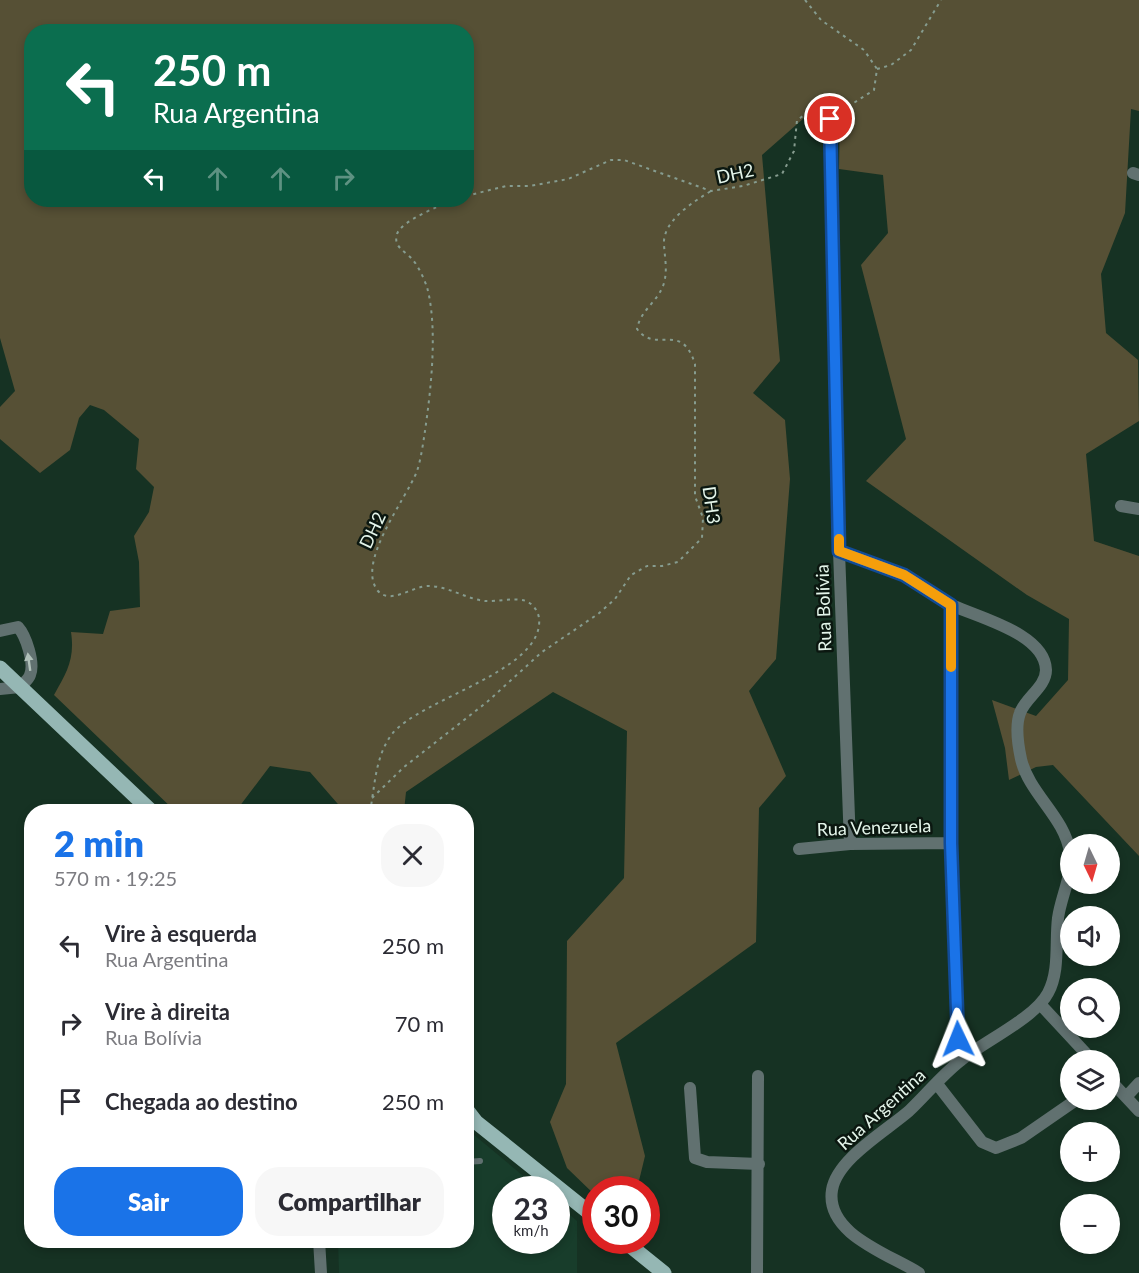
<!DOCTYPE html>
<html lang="pt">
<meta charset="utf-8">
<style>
:root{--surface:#fff;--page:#f7f7f7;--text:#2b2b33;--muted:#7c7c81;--accent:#1a73e8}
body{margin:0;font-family:Lato,sans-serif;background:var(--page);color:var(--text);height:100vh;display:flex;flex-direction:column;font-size:22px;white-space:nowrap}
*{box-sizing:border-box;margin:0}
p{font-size:20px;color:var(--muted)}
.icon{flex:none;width:33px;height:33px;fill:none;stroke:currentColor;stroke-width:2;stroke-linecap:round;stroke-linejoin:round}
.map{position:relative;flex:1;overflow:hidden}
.side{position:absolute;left:24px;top:804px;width:450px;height:444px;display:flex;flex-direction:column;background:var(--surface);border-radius:24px;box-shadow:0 3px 9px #0003}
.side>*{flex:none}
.guide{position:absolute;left:24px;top:24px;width:450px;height:183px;border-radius:24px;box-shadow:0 3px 9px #0003;background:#0b6e4f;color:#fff;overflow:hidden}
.needle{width:39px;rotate:175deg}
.tools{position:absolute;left:1060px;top:834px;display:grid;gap:12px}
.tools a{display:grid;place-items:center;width:60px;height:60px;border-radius:50%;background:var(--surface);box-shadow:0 3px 9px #0003;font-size:30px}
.speed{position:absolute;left:492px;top:1176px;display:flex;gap:12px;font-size:30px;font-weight:700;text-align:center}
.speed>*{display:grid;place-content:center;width:78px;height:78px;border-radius:50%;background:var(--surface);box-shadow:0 3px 9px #0003;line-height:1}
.speed small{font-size:15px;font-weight:400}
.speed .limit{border:9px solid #d22;background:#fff;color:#111}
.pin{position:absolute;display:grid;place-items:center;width:51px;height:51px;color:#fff;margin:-26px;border:3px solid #fff;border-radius:50%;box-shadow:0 2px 6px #0007}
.me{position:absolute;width:66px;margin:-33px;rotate:358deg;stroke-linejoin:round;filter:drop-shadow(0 0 4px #0008)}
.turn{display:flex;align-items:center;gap:21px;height:126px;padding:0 30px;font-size:27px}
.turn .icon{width:78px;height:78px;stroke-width:2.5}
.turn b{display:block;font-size:42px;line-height:51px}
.lanes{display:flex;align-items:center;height:57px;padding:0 30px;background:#0003;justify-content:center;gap:30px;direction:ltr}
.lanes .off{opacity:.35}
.round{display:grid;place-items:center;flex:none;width:63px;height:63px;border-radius:24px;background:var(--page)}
.summary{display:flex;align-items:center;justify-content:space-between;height:102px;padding:0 30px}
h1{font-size:36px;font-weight:800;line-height:45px;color:var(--accent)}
.button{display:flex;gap:12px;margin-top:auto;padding:12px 30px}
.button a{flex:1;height:69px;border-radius:24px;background:var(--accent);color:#fff;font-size:24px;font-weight:800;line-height:69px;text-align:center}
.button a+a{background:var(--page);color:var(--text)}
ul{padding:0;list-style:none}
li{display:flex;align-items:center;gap:18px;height:78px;padding:0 30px}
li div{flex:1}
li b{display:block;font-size:22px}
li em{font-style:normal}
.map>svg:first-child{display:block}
.built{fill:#183d2b}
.green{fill:#565035;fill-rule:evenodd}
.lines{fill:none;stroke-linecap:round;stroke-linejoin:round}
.path{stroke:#869c8f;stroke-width:2;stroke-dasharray:3 4.5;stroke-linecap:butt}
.lane{stroke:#617170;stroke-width:6}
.street{stroke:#617170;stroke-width:12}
.primary{stroke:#95b7b4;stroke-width:15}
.oneway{fill:#b0c0b9}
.route-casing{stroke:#114b97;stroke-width:15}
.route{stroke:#1a73e8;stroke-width:10}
.slow{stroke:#f59e0b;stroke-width:10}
.labels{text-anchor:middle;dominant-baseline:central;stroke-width:5;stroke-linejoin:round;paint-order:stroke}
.street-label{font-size:18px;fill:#e4f5ea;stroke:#0b1710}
</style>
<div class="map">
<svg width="1139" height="1273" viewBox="0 0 1139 1273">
<rect width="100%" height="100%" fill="#163223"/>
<path class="built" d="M467,1129L539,1189L506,1190V1240H556L557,1204L577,1221V1273H339L338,1241L466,1240Z"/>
<path class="green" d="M0,0H1139V111L1131,109L1125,213L1101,274L1106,333L1138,360L1139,421L1086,454L1094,541L1139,556V856L1053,765L1036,767L1009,780L1005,748L992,700L1036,716L1068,680L1069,619L1027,595L866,481L906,439L861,265L888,233L883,175L839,169L840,111L804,118L762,155L780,361L753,393L785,420L790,479L776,659L749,691L786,776L759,808L756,942L616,1043L645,1156L637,1189L596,1190L595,1195L567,1168L550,1122L566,1084L567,941L624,878L627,731L553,692L406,792L404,811H344L310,772L270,766L236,811H175L54,695C67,672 75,659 71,632L103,634L110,611L140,607L139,562L134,536L149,512L154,487L136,469L139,439L104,410L90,405L79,418L70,450L40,473L0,439V407L15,391L0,338ZM32,32H466V200H32Z"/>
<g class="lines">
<path class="path" d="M805,0L821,20L864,50L877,69L874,90L838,113
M877,69L891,65L911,50L941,0
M466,196L506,186H530L568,179L611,160H624L711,191L743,186L782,174L794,151L797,120L806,114L821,113
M372,798L404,767L487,702L542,652L598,614L615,599L631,575L647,566H662L678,562L702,538L703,518L695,496V364C681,320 657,355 637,329C640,311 657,302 663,286C668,272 665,260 664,245C662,221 693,202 711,191
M370,812C375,785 375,757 392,734C421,698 545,671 539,618C538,611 533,604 526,601C514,597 497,602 485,601C466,599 448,586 428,586C413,586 390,605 378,591C355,563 407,498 417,471C421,459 423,444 425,431C431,389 438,328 427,287C424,279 418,265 412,259C405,251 393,247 397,234C401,221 441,205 454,200"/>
<path class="lane" d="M466,1162L480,1161"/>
<path class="street" d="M830,119L839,551L850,844
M1133,173L1139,175
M1121,506L1139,509
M839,551C861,559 885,566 906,577C923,585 937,599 954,606C980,618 1045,634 1046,670C1046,687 1025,698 1020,713C1015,726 1018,745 1021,759C1029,794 1065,817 1070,853C1073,875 1061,896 1058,918C1055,942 1060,971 1048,993C1035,1018 983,1042 960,1061C941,1076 926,1095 909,1111C886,1131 837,1159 832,1190C825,1234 889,1254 919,1273
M951,605V843L959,1061
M0,631L18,627C26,636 35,663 30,675C29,679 23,684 20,687L0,689
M799,849L850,844L951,843
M1041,1005L1092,1060
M1110,1080L1139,1111
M937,1084L982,1142L996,1148L1021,1138L1076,1100
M690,1088L695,1158L707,1162L759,1164
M1126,1097L1139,1083
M319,1240L321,1273
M757,1273L758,1076"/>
<path class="primary" d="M0,668L152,812
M466,1109L476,1122L596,1218
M623,1240L664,1273"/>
</g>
<defs><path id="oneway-solid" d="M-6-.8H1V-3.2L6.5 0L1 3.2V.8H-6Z" transform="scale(1.5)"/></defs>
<use class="oneway" href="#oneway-solid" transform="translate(29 662) rotate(-98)"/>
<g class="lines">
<g class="route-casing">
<path id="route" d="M830,119L839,551L904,575L951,605V843L958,1039"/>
</g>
<use href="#route" class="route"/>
<path class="slow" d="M839,539V551L904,575L951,605V667"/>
</g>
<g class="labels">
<g class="street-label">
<text transform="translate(735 173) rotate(-12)">DH2</text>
<text transform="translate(712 505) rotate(82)">DH3</text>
<text transform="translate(372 530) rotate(-65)">DH2</text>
<text transform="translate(823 608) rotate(-92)">Rua Bolívia</text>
<text transform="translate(874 827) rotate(-2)">Rua Venezuela</text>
<text transform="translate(881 1109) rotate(-42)">Rua Argentina</text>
</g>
</g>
</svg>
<div class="tools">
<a><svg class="needle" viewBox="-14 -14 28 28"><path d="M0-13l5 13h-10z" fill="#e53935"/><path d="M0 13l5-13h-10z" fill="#7c7c81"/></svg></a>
<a><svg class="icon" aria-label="sound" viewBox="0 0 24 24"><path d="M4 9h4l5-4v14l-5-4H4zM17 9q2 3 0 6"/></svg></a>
<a><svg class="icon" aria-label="search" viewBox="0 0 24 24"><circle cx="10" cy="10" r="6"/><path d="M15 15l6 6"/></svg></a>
<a><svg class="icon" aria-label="layers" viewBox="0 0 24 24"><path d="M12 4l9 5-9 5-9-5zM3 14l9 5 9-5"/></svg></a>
<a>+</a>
<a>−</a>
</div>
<div class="speed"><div>23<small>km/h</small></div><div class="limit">30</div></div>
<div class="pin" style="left:830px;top:119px;background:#d93025"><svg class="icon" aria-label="arrive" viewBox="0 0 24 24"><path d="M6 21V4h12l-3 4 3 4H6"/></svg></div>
<svg class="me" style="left:958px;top:1039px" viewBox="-20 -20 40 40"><path d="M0-17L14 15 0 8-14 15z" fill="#1a73e8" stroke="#fff" stroke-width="4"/></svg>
<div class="guide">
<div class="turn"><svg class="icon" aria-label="left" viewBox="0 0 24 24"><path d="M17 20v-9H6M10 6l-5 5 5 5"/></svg><div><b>250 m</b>Rua Argentina</div></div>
<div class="lanes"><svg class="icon" aria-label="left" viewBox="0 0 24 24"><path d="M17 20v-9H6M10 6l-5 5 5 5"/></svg><svg class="icon off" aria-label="ahead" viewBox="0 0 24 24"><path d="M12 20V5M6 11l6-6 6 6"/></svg><svg class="icon off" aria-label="ahead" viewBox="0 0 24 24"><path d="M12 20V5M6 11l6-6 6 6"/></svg><svg class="icon off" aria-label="right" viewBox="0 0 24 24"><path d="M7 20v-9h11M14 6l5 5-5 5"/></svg></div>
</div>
<section class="side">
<div class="summary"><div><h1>2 min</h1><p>570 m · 19:25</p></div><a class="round"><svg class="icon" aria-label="close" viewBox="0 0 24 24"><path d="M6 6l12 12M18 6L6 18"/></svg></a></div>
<ul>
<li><svg class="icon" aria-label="left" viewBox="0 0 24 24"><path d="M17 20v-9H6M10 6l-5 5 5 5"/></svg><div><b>Vire à esquerda</b><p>Rua Argentina</p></div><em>250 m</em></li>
<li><svg class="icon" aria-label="right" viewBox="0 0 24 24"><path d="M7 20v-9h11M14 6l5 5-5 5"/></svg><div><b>Vire à direita</b><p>Rua Bolívia</p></div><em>70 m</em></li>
<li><svg class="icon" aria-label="arrive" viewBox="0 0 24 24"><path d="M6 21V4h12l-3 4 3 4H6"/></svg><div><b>Chegada ao destino</b></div><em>250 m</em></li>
</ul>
<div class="button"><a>Sair</a><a>Compartilhar</a></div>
</section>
</div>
